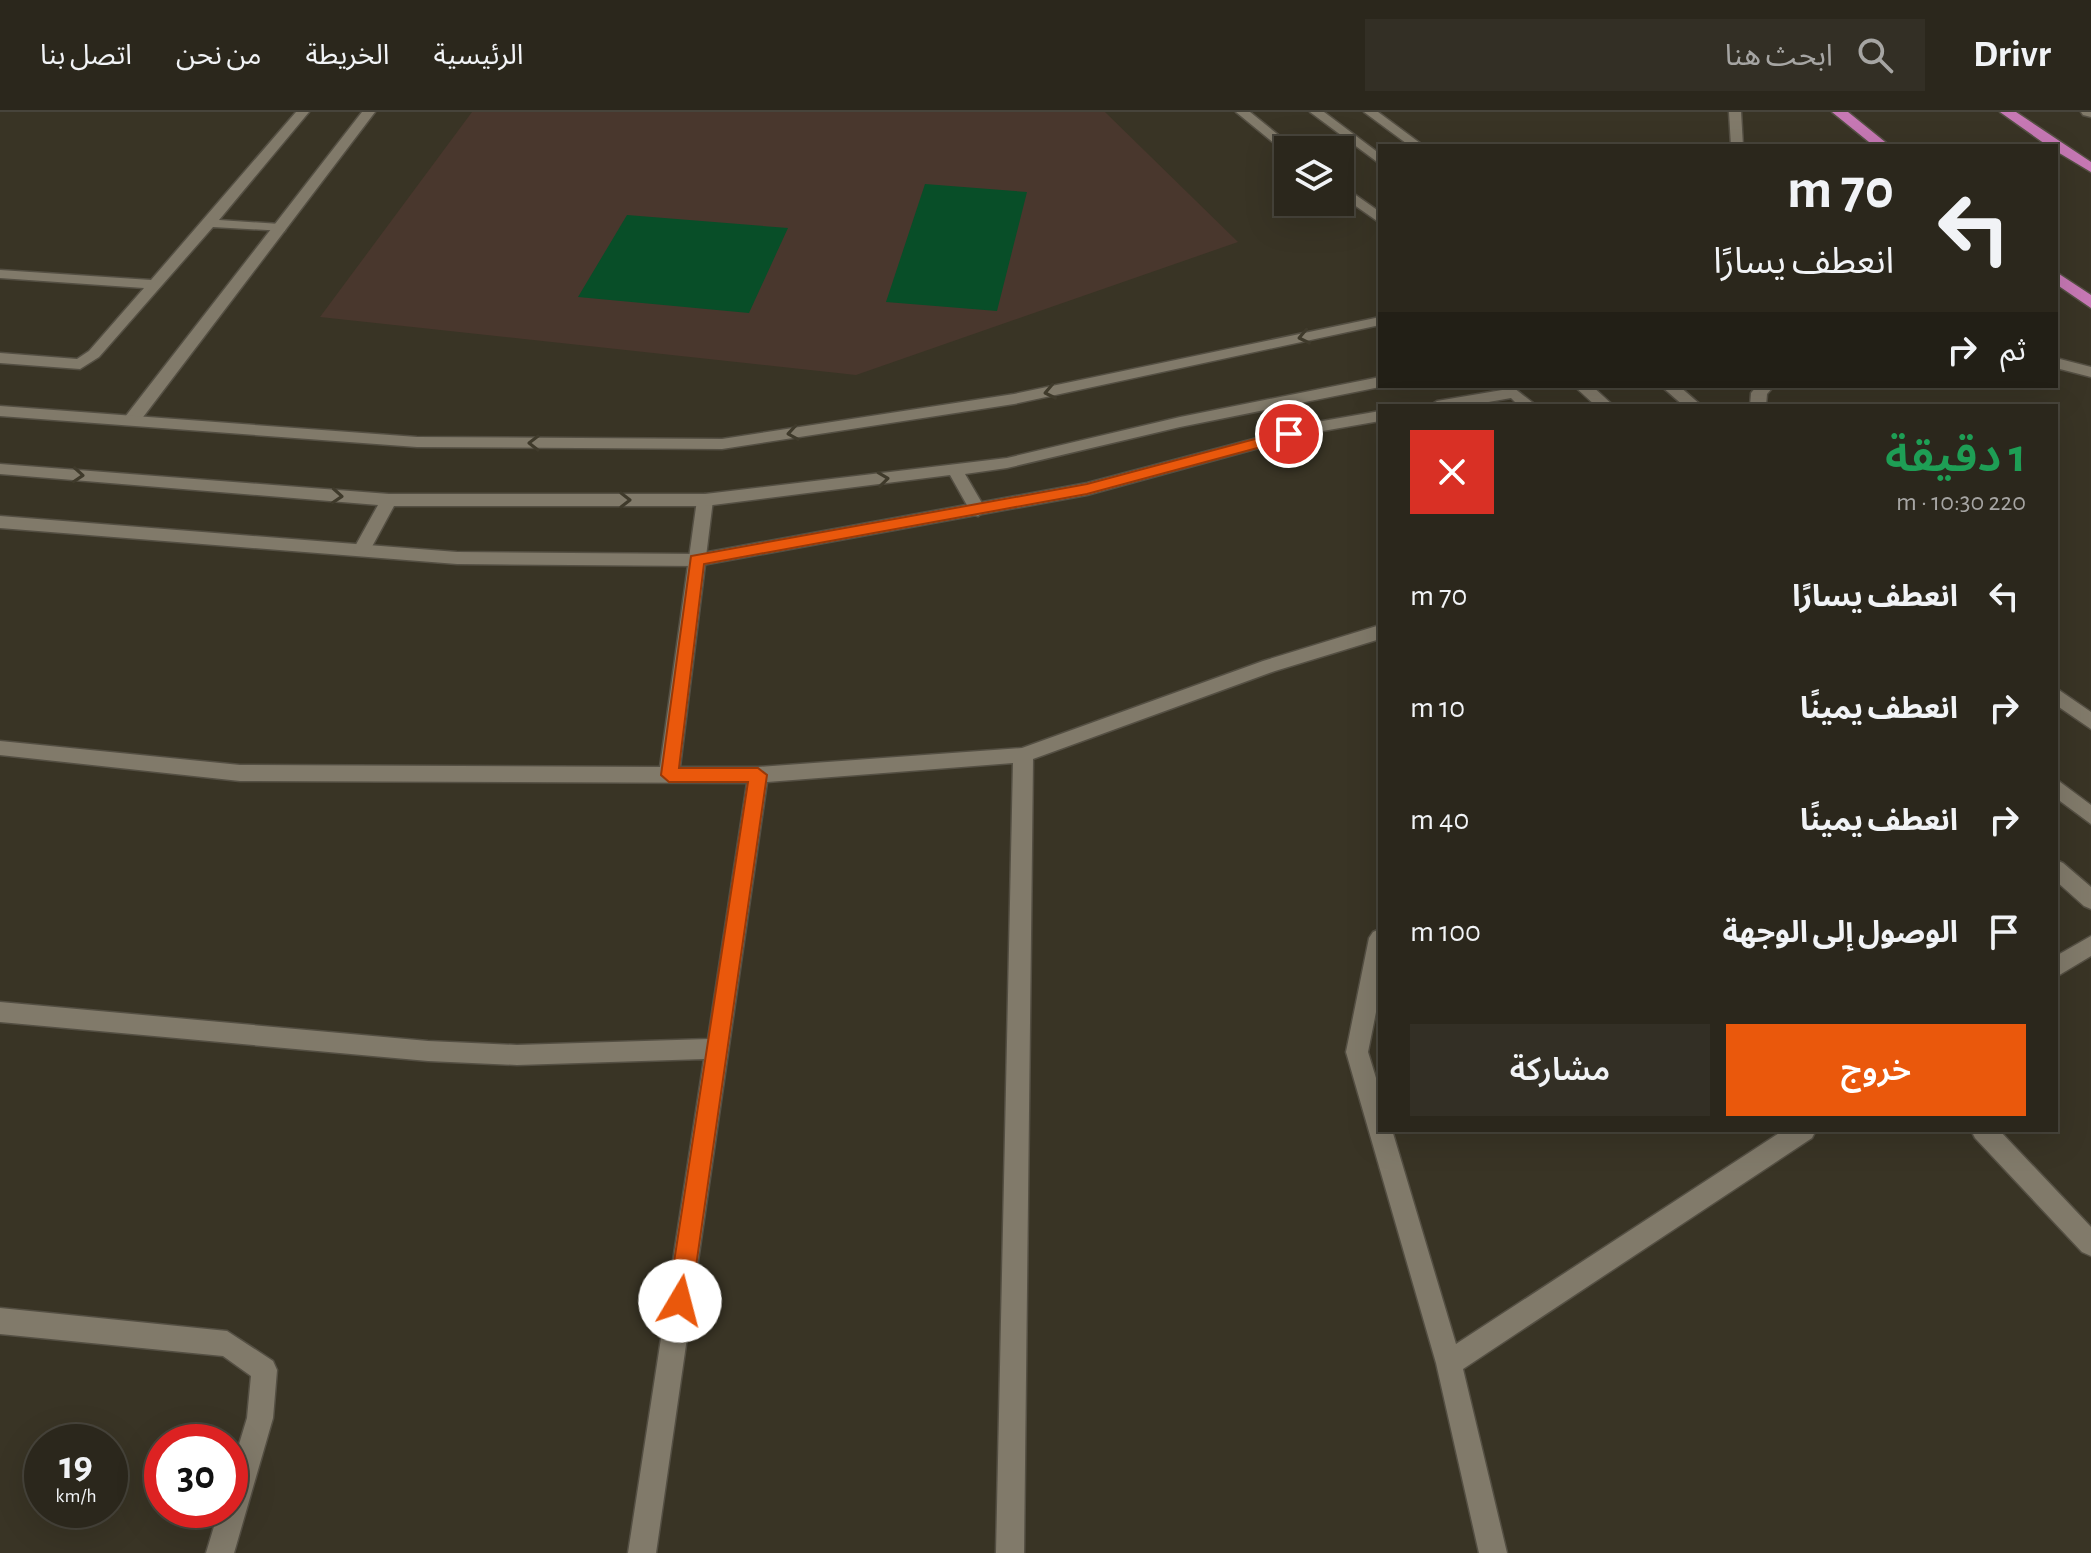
<!DOCTYPE html>
<html lang="ar">
<meta charset="utf-8">
<style>
:root{--surface:#2b271c;--page:#332f25;--text:#f1f3f6;--muted:#a6a5a3;--line:#47443b;--accent:#ea580c}
body{margin:0;font-family:"Alegreya Sans","Noto Sans Arabic",sans-serif;background:var(--page);color:var(--text);direction:rtl;height:100vh;display:flex;flex-direction:column;font-size:30px;white-space:nowrap}
*{box-sizing:border-box;margin:0}
p{font-size:26px;color:var(--muted)}
.icon{flex:none;width:44px;height:44px;fill:none;stroke:currentColor;stroke-width:2;stroke-linecap:round;stroke-linejoin:round}
.map{position:relative;flex:1;overflow:hidden;direction:ltr}
.sheet{position:absolute;left:1378px;top:292px;width:680px;height:728px;display:flex;flex-direction:column;background:var(--surface);border-radius:0px;box-shadow:0 8px 32px #0002,0 0 0 2px var(--line);direction:rtl}
.sheet>*{flex:none}
.top-card{position:absolute;left:1378px;top:32px;width:680px;height:244px;border-radius:0px;box-shadow:0 8px 32px #0002,0 0 0 2px var(--line);direction:rtl;background:#2b271c;color:var(--text);overflow:hidden}
.controls{position:absolute;left:1274px;top:24px;display:grid;gap:16px}
.controls a{display:grid;place-items:center;width:80px;height:80px;border-radius:0px;background:var(--surface);box-shadow:0 8px 32px #0002,0 0 0 2px var(--line);font-size:40px}
.speed{position:absolute;left:24px;top:1312px;display:flex;gap:16px;font-size:40px;font-weight:700;text-align:center}
.speed>*{display:grid;place-content:center;width:104px;height:104px;border-radius:50%;background:var(--surface);box-shadow:0 8px 32px #0002,0 0 0 2px var(--line);line-height:1}
.speed small{font-size:20px;font-weight:400}
.speed .limit{border:12px solid #d22;background:#fff;color:#111}
.pin{position:absolute;display:grid;place-items:center;width:68px;height:68px;color:#fff;margin:-34px;border:4px solid #fff;border-radius:50%;box-shadow:0 2px 8px #0007}
.me{position:absolute;width:88px;margin:-44px;rotate:8deg;stroke-linejoin:round;filter:drop-shadow(0 0 6px #0008)}
.turn{display:flex;align-items:center;gap:28px;height:168px;padding:0 32px;font-size:36px}
.turn .icon{width:104px;height:104px;stroke-width:2.5}
.turn b{display:block;font-size:56px;line-height:68px}
.then{display:flex;align-items:center;height:76px;padding:0 32px;background:#0003;gap:16px;font-size:30px}
.round{display:grid;place-items:center;flex:none;width:84px;height:84px;border-radius:0px;background:var(--page)}
.summary{display:flex;align-items:center;justify-content:space-between;height:136px;padding:0 32px}
h1{font-size:48px;font-weight:600;line-height:60px;color:#1e9e55}
.primary-button{display:flex;gap:16px;margin-top:auto;padding:16px 32px}
.primary-button a{flex:1;height:92px;border-radius:0px;background:var(--accent);color:#fff;font-size:32px;font-weight:600;line-height:92px;text-align:center}
.primary-button a+a{background:var(--page);color:var(--text)}
ul{padding:0;list-style:none}
li{display:flex;align-items:center;gap:24px;height:112px;padding:0 32px}
li div{flex:1}
li b{display:block;font-size:30px}
li em{font-style:normal}
header{display:flex;align-items:center;gap:48px;box-sizing:border-box;height:112px;padding:0 40px;background:var(--surface);border-bottom:2px solid var(--line)}
header strong{font-size:38px}
nav{display:flex;gap:44px;margin-inline-start:auto;font-size:28px}
.search{width:560px;height:72px;background:var(--page);display:flex;align-items:center;gap:20px;box-sizing:border-box;padding:0 28px;border-radius:0px;color:var(--muted);font-size:30px}
.map>svg:first-child{display:block}
.education{fill:#49372d}
.green{fill:#084e28}
.lines{fill:none;stroke-linecap:round;stroke-linejoin:round}
.service-casing{stroke:#544f43;stroke-width:3}
.minor-casing{stroke:#544f43;stroke-width:3}
.tertiary-casing{stroke:#544f43;stroke-width:3}
.trunk-casing{stroke:#544f43;stroke-width:3}
.service{fill:#817a6a;fill-rule:evenodd}
.minor{fill:#817a6a;fill-rule:evenodd}
.tertiary{fill:#817a6a;fill-rule:evenodd}
.trunk{fill:#c678b4;fill-rule:evenodd}
.oneway{stroke:#3f3a2b}
.route{fill:#ea580c;stroke:#983908;stroke-width:2}
</style>
<header>
<strong>Drivr</strong>
<div class="search"><svg class="icon" aria-label="search" viewBox="0 0 24 24"><circle cx="10" cy="10" r="6"/><path d="M15 15l6 6"/></svg>ابحث هنا</div>
<nav><a>الرئيسية</a><a>الخريطة</a><a>من نحن</a><a>اتصل بنا</a></nav>
</header>
<div class="map">
<svg width="2091" height="1441" viewBox="0 0 2091 1441">
<rect width="100%" height="100%" fill="#393425"/>
<path class="education" d="M472,0H1105L1238,130L856,263L320,205Z"/>
<path class="green" d="M925,72L1027,80L997,199L886,190Z
M627,103L788,116L749,201L578,185Z"/>
<g class="lines">
<g class="service-casing">
<path id="service" d="M296,0H309L219,108L280,112L285,113V119L213,115L99,245L80,257L0,251V241L77,247L89,239L144,176L0,166V158L151,168Z
M1364,0H1378L1424,34H1410Z
M1514,276L1537,294H1519L1511,286L1466,294H1429L1437,289Z
M1380,299V309L1317,320L1087,383L697,454L457,452L0,416V404L457,440L697,442L1087,371L1317,310Z
M2056,748L2063,751L2091,775V797L2084,794L2056,769Z"/>
</g>
<g class="minor-casing">
<path id="minor" d="M362,0H375L137,313H125V305Z
M2081,0H2091V5L2083,3Z
M705,382L713,388L680,655H758L1022,636L1263,549L1380,513V527L1275,559L1033,647L1024,1441H996L1013,651L767,670L656,1441H628L704,947L517,953L428,949L0,910V890L428,929L517,933L708,927L747,671L240,669L0,643V629L240,653L660,655L697,388Z
M1380,817V880L1368,940L1380,979V1018H1392L1456,1232L1784,1018H1816L1812,1026L1463,1257L1507,1441H1479L1436,1251L1346,940L1369,826L1373,820Z
M2091,824V844L2056,865V844Z
M1971,1018H1999L2091,1115V1144L2082,1140L1975,1026Z
M0,1196L227,1219L273,1249L277,1258L273,1306L234,1441H206L219,1398H230V1362L247,1306L251,1264L223,1244L0,1222Z"/>
</g>
<g class="tertiary-casing">
<path id="tertiary" d="M1236,0H1250L1297,38L1286,41Z
M1310,0H1324L1380,42V52Z
M1729,0H1741L1743,34H1731Z
M1340,72L1380,100V111L1340,83Z
M1380,205V213L1014,292L722,337L417,335L0,304V294L417,325L722,327L1014,282Z
M2056,246L2091,255V265L2056,256Z
M1380,265V274H1383L1380,275L1180,315L1007,356L965,362L986,398L978,404L972,402L950,363L705,394H394L368,442L362,444L353,438L378,393L0,362V352L389,382H705L1007,346L1180,305Z
M1574,274H1592L1614,294H1596Z
M1661,274H1679L1702,294H1684Z
M1757,274H1774L1767,282L1766,294H1750L1751,281Z
M2056,576L2091,600V617L2056,593Z
M2056,667L2091,693V712L2056,686Z"/>
</g>
<g class="trunk-casing">
<path id="trunk" d="M1832,0H1848L1890,34H1874Z
M2000,0H2016L2091,50V60L2056,39V34H2048Z
M2056,160L2091,183V196L2056,172Z"/>
</g>
<use href="#service" class="service"/>
<use href="#minor" class="minor"/>
<use href="#tertiary" class="tertiary"/>
<use href="#trunk" class="trunk"/>
</g>
<defs><path id="oneway-chevron" d="M-2-3.5L2.5 0L-2 3.5" fill="none" stroke-width="1.6" stroke-linecap="round" stroke-linejoin="round" transform="scale(2)"/></defs>
<g class="oneway">
<use href="#oneway-chevron" transform="translate(1304 225) rotate(168)"/>
<use href="#oneway-chevron" transform="translate(1050 280) rotate(168)"/>
<use href="#oneway-chevron" transform="translate(793 321) rotate(171)"/>
<use href="#oneway-chevron" transform="translate(534 331) rotate(-179)"/>
<use href="#oneway-chevron" transform="translate(78 363) rotate(4)"/>
<use href="#oneway-chevron" transform="translate(883 367) rotate(-7)"/>
<use href="#oneway-chevron" transform="translate(337 384) rotate(4)"/>
<use href="#oneway-chevron" transform="translate(625 388)"/>
</g>
<path class="route" d="M1289,318L1296,322L1294,326L1087,382L704,452L679,656H758L767,663L691,1189L688,1197L680,1200L672,1197L668,1189L748,670H669L661,663L691,444L1087,372Z"/>
</svg>
<div class="controls">
<a><svg class="icon" aria-label="layers" viewBox="0 0 24 24"><path d="M12 4l9 5-9 5-9-5zM3 14l9 5 9-5"/></svg></a>
</div>
<div class="speed"><div>19<small>km/h</small></div><div class="limit">30</div></div>
<div class="pin" style="left:1289px;top:322px;background:#d93025"><svg class="icon" aria-label="arrive" viewBox="0 0 24 24"><path d="M6 21V4h12l-3 4 3 4H6"/></svg></div>
<svg class="me" style="left:680px;top:1189px" viewBox="-20 -20 40 40"><circle r="19" fill="#fff"/><path d="M0-13L10 11 0 6-10 11z" fill="#ea580c"/></svg>
<div class="top-card">
<div class="turn"><svg class="icon" aria-label="left" viewBox="0 0 24 24"><path d="M17 20v-9H6M10 6l-5 5 5 5"/></svg><div><b>70 m</b>انعطف يسارًا</div></div>
<div class="then">ثم<svg class="icon" aria-label="right" viewBox="0 0 24 24"><path d="M7 20v-9h11M14 6l5 5-5 5"/></svg></div>
</div>
<section class="sheet">
<div class="summary"><div><h1>1 دقيقة</h1><p>220 m · 10:30</p></div><a class="round" style="background:#d93025;color:#fff"><svg class="icon" aria-label="close" viewBox="0 0 24 24"><path d="M6 6l12 12M18 6L6 18"/></svg></a></div>
<ul>
<li><svg class="icon" aria-label="left" viewBox="0 0 24 24"><path d="M17 20v-9H6M10 6l-5 5 5 5"/></svg><div><b>انعطف يسارًا</b></div><em>70 m</em></li>
<li><svg class="icon" aria-label="right" viewBox="0 0 24 24"><path d="M7 20v-9h11M14 6l5 5-5 5"/></svg><div><b>انعطف يمينًا</b></div><em>10 m</em></li>
<li><svg class="icon" aria-label="right" viewBox="0 0 24 24"><path d="M7 20v-9h11M14 6l5 5-5 5"/></svg><div><b>انعطف يمينًا</b></div><em>40 m</em></li>
<li><svg class="icon" aria-label="arrive" viewBox="0 0 24 24"><path d="M6 21V4h12l-3 4 3 4H6"/></svg><div><b>الوصول إلى الوجهة</b></div><em>100 m</em></li>
</ul>
<div class="primary-button"><a>خروج</a><a>مشاركة</a></div>
</section>
</div>
